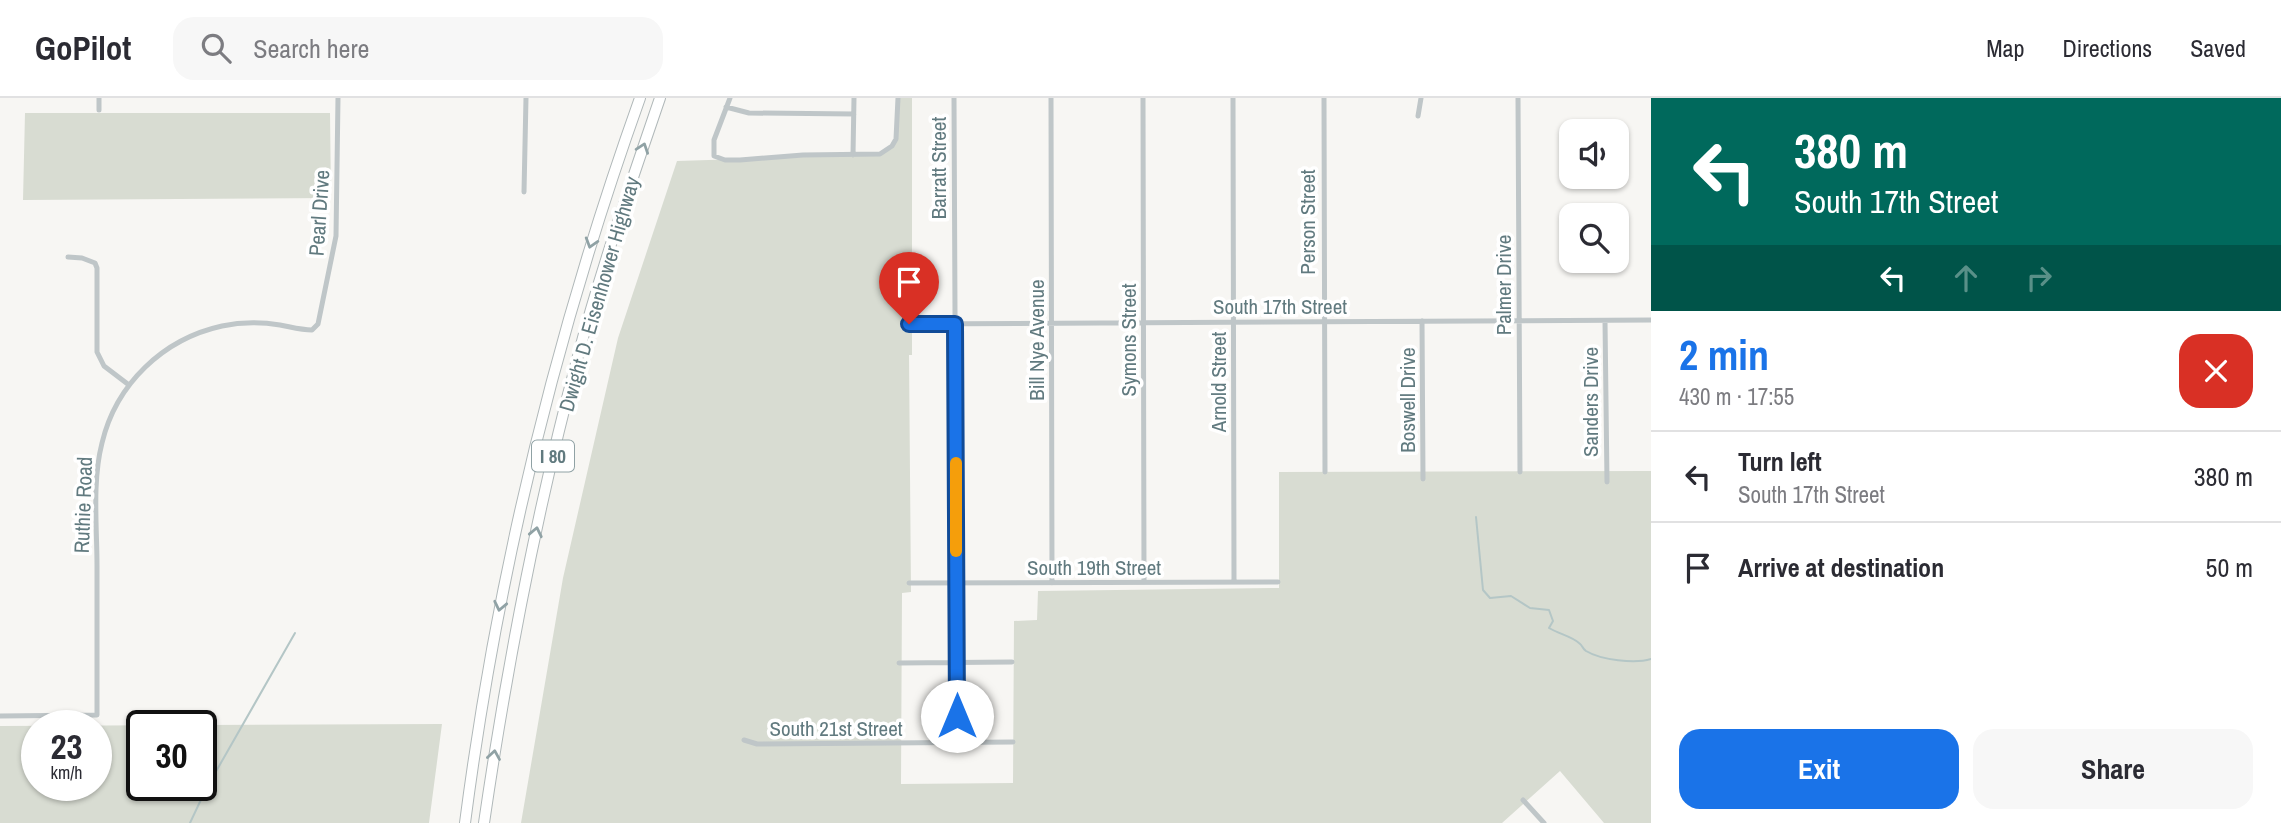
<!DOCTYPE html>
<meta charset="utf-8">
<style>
:root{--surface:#fff;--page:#f7f7f7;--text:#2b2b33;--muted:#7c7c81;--line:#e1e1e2;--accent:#1a73e8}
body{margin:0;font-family:"Archivo Narrow",sans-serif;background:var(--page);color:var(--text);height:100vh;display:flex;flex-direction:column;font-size:26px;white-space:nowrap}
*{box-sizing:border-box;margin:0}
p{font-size:23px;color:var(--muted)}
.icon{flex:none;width:38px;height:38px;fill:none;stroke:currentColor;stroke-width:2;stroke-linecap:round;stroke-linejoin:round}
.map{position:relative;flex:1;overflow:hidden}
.drawer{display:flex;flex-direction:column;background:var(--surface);width:630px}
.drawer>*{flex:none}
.banner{background:#00695c;color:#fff;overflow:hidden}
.fabs{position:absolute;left:1559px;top:21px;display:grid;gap:14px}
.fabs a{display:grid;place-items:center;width:70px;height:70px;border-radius:14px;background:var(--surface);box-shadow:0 2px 5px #0004;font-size:35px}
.speed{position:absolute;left:21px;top:612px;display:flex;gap:14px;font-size:35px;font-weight:700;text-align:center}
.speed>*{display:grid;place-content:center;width:91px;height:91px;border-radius:50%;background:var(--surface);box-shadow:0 2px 5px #0004;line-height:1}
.speed small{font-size:18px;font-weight:400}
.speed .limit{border:4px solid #111;border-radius:10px;background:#fff;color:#111}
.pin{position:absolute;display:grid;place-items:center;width:60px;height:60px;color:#fff;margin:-72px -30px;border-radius:50% 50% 50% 0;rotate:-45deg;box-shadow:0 0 7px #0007}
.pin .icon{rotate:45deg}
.me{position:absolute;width:77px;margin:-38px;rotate:0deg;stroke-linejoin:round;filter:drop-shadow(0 0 5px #0008)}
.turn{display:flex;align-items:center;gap:24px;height:147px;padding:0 28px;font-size:32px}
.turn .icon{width:91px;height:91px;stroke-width:2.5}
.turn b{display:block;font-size:49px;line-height:60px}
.lanes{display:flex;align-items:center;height:66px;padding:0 28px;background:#0003;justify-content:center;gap:35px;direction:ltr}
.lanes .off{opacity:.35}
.round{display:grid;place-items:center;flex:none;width:74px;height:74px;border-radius:21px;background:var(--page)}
.head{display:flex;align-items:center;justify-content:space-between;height:119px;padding:0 28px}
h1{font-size:42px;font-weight:800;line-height:52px;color:var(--accent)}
.cta{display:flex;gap:14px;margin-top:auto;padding:14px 28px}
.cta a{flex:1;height:80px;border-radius:21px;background:var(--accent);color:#fff;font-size:28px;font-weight:800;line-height:80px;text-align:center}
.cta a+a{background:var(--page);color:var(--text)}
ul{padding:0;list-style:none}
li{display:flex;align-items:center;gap:21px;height:91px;padding:0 28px;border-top:2px solid var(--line)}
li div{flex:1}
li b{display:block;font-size:26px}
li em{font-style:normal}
header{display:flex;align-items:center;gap:42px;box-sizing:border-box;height:98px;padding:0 35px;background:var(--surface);border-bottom:2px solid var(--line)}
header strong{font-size:33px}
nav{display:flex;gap:38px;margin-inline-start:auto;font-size:24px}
.search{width:490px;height:63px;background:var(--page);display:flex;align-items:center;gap:18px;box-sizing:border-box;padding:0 24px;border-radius:21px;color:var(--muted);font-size:26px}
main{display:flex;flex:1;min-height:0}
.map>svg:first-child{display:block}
.green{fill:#d8dcd2;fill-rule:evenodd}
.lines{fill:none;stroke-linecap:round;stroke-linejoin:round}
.stream{stroke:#b4c6c6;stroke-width:2}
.highway-casing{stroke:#b0b8b9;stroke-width:12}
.street{stroke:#bfc6c8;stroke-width:5}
.highway{stroke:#fff;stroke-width:10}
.oneway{stroke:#90a2a5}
.route-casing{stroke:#114b97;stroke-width:18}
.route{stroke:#1a73e8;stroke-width:12}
.slow{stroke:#f59e0b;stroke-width:12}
.labels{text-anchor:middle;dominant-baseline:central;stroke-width:7;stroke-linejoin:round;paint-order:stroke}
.shield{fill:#fff;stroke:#90a2a5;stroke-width:2}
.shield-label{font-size:19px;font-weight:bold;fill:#617a7f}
.street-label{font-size:21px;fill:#617a7f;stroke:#fff}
</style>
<header>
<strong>GoPilot</strong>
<div class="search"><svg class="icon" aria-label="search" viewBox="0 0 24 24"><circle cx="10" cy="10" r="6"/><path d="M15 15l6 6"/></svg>Search here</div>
<nav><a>Map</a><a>Directions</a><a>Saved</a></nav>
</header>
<main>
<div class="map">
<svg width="1651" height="725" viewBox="0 0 1651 725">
<rect width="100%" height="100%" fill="#f7f6f3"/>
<path class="green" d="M896,0H912V257H909L911,494L902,495L901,686L1013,685L1014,523L1037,522L1038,493L1279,490V374L1651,373V725H1604L1560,673L1502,725H521L563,480L618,240L677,63L868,57L887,53L896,41Z
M25,15H330L331,100L23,102Z
M442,626L429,725H0V628ZM96,628V688H37V628ZM201,628V688H142V628Z"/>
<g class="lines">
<path class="stream" d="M1476,419L1483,492L1490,500L1511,498L1530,510L1549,512L1553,523L1549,530C1559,536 1571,538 1579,545C1584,549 1581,549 1586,553C1601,562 1635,566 1651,561
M190,725L206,691L295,535"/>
<g class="highway-casing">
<path id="highway" d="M465,725C497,478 556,235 640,0
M484,725C507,567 537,412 578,258C601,171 631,85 660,0"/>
</g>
<path class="street" d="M99,0V12
M730,0L714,42V58L725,62H740L803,57L880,56L892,48L896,41L898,0
M954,0L957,645
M1051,0L1052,485
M1143,0L1144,484
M1233,0L1234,484
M1324,0L1325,374
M1518,0L1520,374
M726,9L749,15L854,16
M1418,18L1421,0
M853,57L854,0
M524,94L526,0
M68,159L82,160L95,165L97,170V254L104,268L129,287
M1422,223L1423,381
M1605,223L1607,384
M909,226L1651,222
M909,485L1278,484
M899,565L1012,564
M0,618L97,617C97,567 97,517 97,468C97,428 92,384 102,345C116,286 163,241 222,228C241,224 261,224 280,227C291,229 301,232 312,232L318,226L336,138L338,0
M744,642L757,646L1013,644
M1523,702L1544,725"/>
<use href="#highway" class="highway"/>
</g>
<defs><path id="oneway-chevron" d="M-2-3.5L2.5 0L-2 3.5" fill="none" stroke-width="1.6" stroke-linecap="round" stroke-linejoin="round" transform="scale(1.75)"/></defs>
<g class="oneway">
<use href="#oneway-chevron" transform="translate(643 50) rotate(-71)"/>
<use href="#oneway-chevron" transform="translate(591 145) rotate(107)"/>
<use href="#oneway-chevron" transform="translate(536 434) rotate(-78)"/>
<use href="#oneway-chevron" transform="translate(500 508) rotate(102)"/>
<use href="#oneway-chevron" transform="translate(494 657) rotate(-81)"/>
</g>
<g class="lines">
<g class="route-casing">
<path id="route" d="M909,226H955L957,618"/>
</g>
<use href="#route" class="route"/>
<path class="slow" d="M956,365V453"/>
</g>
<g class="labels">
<rect class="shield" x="532" y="342.5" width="42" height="31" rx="5"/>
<g class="shield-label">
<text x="553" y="358">I 80</text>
</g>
<g class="street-label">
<text transform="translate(938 70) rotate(-90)">Barratt Street</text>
<text transform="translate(319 115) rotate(-86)">Pearl Drive</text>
<text transform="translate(1307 124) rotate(-90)">Person Street</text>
<text transform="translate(1503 187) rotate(-90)">Palmer Drive</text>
<text transform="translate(599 196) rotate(-74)">Dwight D. Eisenhower Highway</text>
<text x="1280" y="208">South 17th Street</text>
<text transform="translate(1036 242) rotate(-90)">Bill Nye Avenue</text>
<text transform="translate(1128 242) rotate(-90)">Symons Street</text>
<text transform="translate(1218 284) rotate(-90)">Arnold Street</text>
<text transform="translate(1407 302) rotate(-90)">Boswell Drive</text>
<text transform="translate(1590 304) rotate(-90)">Sanders Drive</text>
<text transform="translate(83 407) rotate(-88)">Ruthie Road</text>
<text x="1094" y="469">South 19th Street</text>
<text x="836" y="630">South 21st Street</text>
</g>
</g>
</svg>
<div class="fabs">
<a><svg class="icon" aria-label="sound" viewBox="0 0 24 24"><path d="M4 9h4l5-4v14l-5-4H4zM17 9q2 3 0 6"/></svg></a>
<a><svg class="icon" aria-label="search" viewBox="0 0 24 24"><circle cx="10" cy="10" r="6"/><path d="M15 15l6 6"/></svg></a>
</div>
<div class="speed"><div>23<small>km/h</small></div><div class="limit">30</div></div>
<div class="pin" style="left:909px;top:226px;background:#d93025"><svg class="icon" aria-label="arrive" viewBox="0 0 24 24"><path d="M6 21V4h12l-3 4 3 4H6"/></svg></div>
<svg class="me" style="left:957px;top:618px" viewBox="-20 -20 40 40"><circle r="19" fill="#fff"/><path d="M0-13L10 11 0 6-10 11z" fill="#1a73e8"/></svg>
</div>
<section class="drawer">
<div class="banner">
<div class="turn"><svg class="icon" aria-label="left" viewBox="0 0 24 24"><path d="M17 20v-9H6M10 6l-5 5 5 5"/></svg><div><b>380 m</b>South 17th Street</div></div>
<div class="lanes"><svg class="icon" aria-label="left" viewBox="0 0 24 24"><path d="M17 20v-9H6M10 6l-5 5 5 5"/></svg><svg class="icon off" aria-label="ahead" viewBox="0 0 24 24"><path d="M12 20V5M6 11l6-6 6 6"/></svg><svg class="icon off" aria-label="right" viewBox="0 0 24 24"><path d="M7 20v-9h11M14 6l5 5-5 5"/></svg></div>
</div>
<div class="head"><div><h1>2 min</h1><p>430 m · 17:55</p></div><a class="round" style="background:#d93025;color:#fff"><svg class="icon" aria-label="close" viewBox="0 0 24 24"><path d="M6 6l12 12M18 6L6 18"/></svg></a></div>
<ul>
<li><svg class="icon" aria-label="left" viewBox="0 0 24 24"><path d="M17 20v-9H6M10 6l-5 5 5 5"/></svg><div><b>Turn left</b><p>South 17th Street</p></div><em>380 m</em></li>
<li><svg class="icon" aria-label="arrive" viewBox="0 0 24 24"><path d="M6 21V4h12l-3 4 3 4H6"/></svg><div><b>Arrive at destination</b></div><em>50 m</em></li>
</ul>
<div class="cta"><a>Exit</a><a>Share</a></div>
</section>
</main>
